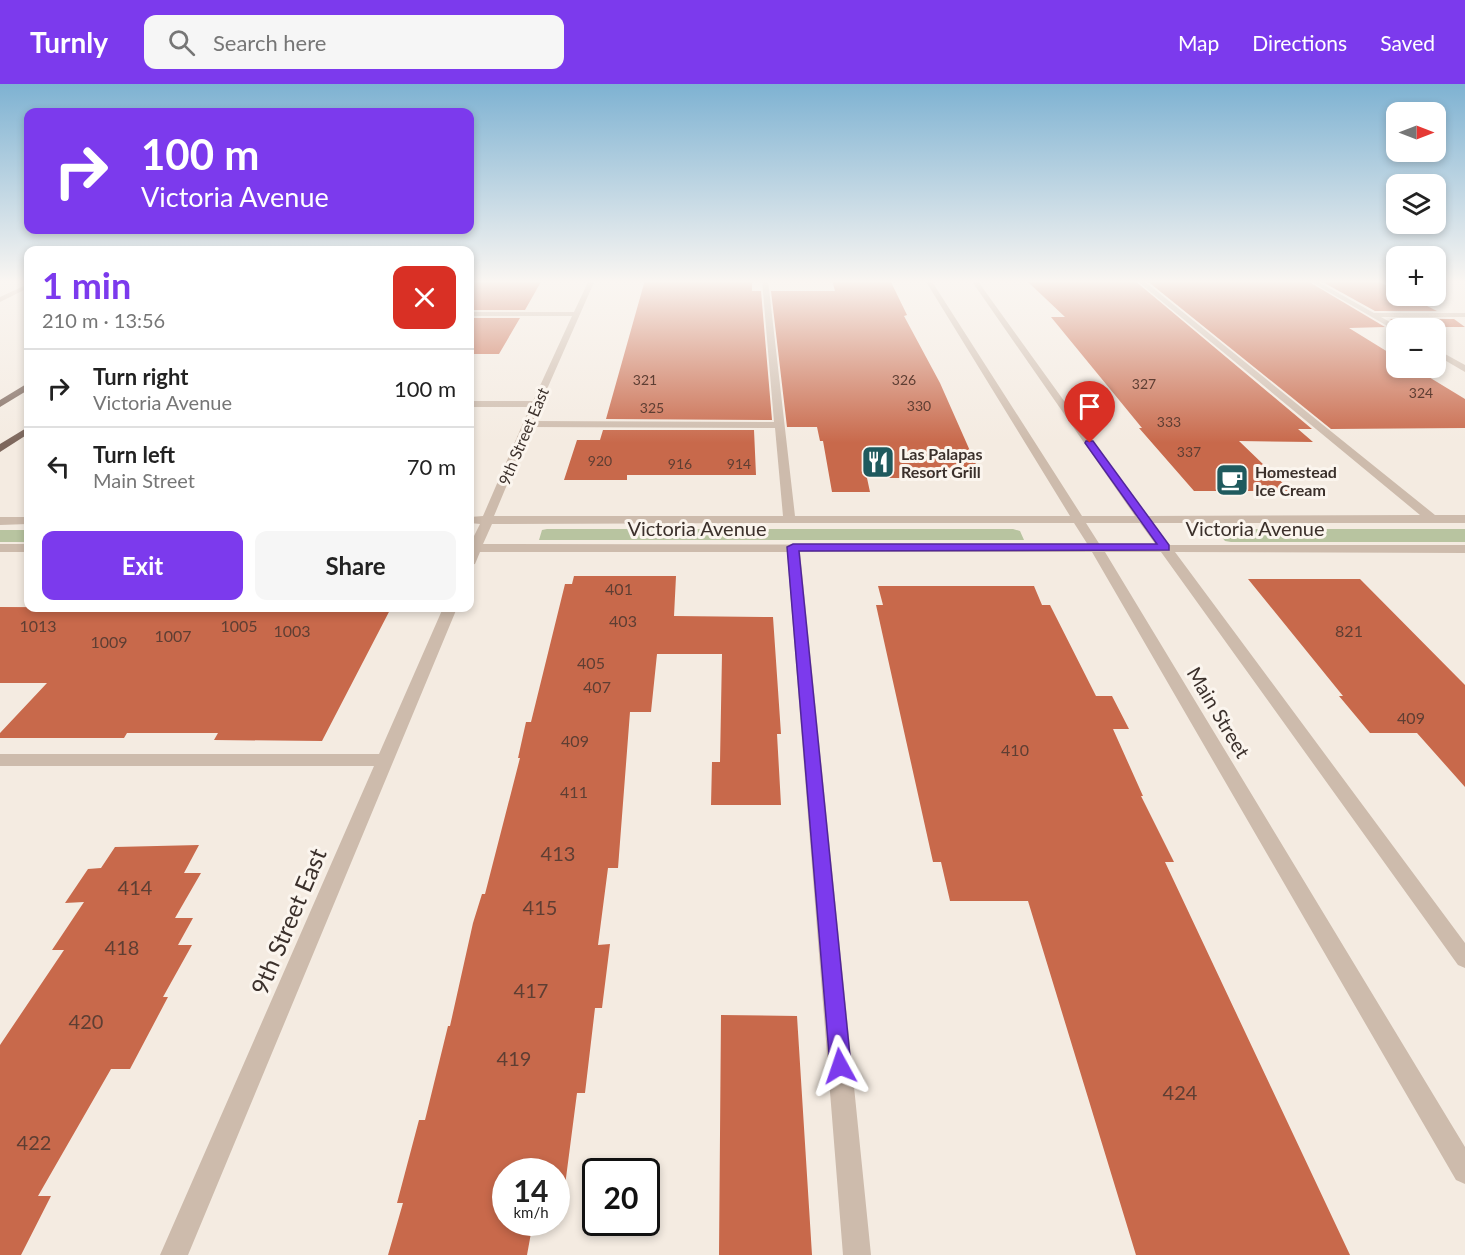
<!DOCTYPE html>
<meta charset="utf-8">
<style>
:root{--surface:#fff;--page:#f6f6f6;--text:#222;--muted:#767676;--line:#e0e0e0;--accent:#7c3aed}
body{margin:0;font-family:Lato,sans-serif;background:var(--page);color:var(--text);height:100vh;display:flex;flex-direction:column;font-size:22px;white-space:nowrap}
*{box-sizing:border-box;margin:0}
p{font-size:20px;color:var(--muted)}
.icon{flex:none;width:33px;height:33px;fill:none;stroke:currentColor;stroke-width:2;stroke-linecap:round;stroke-linejoin:round}
.map{position:relative;flex:1;overflow:hidden}
.panel{position:absolute;left:24px;top:162px;width:450px;height:366px;display:flex;flex-direction:column;background:var(--surface);border-radius:12px;box-shadow:0 3px 9px #0003}
.panel>*{flex:none}
.top-card{position:absolute;left:24px;top:24px;width:450px;height:126px;border-radius:12px;box-shadow:0 3px 9px #0003;background:#7c3aed;color:#fff;overflow:hidden}
.needle{width:39px;rotate:90deg}
.buttons{position:absolute;left:1386px;top:18px;display:grid;gap:12px}
.buttons a{display:grid;place-items:center;width:60px;height:60px;border-radius:12px;background:var(--surface);box-shadow:0 3px 9px #0003;font-size:30px}
.speed{position:absolute;left:492px;top:1074px;display:flex;gap:12px;font-size:30px;font-weight:700;text-align:center}
.speed>*{display:grid;place-content:center;width:78px;height:78px;border-radius:50%;background:var(--surface);box-shadow:0 3px 9px #0003;line-height:1}
.speed small{font-size:15px;font-weight:400}
.speed .limit{border:3px solid #111;border-radius:9px;background:#fff;color:#111}
.pin{position:absolute;display:grid;place-items:center;width:51px;height:51px;color:#fff;margin:-62px -26px;border-radius:50% 50% 50% 0;rotate:-45deg;box-shadow:0 0 6px #0007}
.pin .icon{rotate:45deg}
.me{position:absolute;width:66px;margin:-33px;rotate:355deg;stroke-linejoin:round;filter:drop-shadow(0 0 4px #0008)}
.turn{display:flex;align-items:center;gap:21px;height:126px;padding:0 18px;font-size:27px}
.turn .icon{width:78px;height:78px;stroke-width:2.5}
.turn b{display:block;font-size:42px;line-height:51px}
.round{display:grid;place-items:center;flex:none;width:63px;height:63px;border-radius:12px;background:var(--page)}
.headline{display:flex;align-items:center;justify-content:space-between;height:102px;padding:0 18px}
h1{font-size:36px;font-weight:700;line-height:45px;color:var(--accent)}
.action{display:flex;gap:12px;margin-top:auto;padding:12px 18px}
.action a{flex:1;height:69px;border-radius:12px;background:var(--accent);color:#fff;font-size:24px;font-weight:700;line-height:69px;text-align:center}
.action a+a{background:var(--page);color:var(--text)}
ul{padding:0;list-style:none}
li{display:flex;align-items:center;gap:18px;height:78px;padding:0 18px;border-top:2px solid var(--line)}
li div{flex:1}
li b{display:block;font-size:22px}
li em{font-style:normal}
header{display:flex;align-items:center;gap:36px;box-sizing:border-box;height:84px;padding:0 30px;background:var(--accent);color:#fff}
header strong{font-size:28px}
nav{display:flex;gap:33px;margin-inline-start:auto;font-size:21px}
.search{width:420px;height:54px;background:var(--page);display:flex;align-items:center;gap:15px;box-sizing:border-box;padding:0 21px;border-radius:12px;color:var(--muted);font-size:22px}
.map>svg:first-child{display:block}
.green{fill:#b8c4a0}
.building{fill:#c8694b}
.lines{fill:none;stroke-linecap:round;stroke-linejoin:round}
.minor{fill:#cdbbac;fill-rule:evenodd}
.major{fill:#7d675c;fill-rule:evenodd}
.route{fill:#7c3aed;stroke:#51269a;stroke-width:1.5}
.labels{text-anchor:middle;dominant-baseline:central;stroke-width:6;stroke-linejoin:round;paint-order:stroke}
.far-number-label{font-size:14px;fill:#5e3e33}
.far-street-label{font-size:16px;fill:#3b302b;stroke:#fbf5ee}
.far-poi-label{font-size:16px;font-weight:bold;fill:#3b302b;stroke:#fbf5ee;text-anchor:start}
.number-label{font-size:16px;fill:#5e3e33}
.street-label{font-size:20px;fill:#3b302b;stroke:#fbf5ee}
.near-number-label{font-size:20px;fill:#5e3e33}
.near-street-label{font-size:24px;fill:#3b302b;stroke:#fbf5ee}
</style>
<header>
<strong>Turnly</strong>
<div class="search"><svg class="icon" aria-label="search" viewBox="0 0 24 24"><circle cx="10" cy="10" r="6"/><path d="M15 15l6 6"/></svg>Search here</div>
<nav><a>Map</a><a>Directions</a><a>Saved</a></nav>
</header>
<div class="map">
<svg width="1465" height="1171" viewBox="0 0 1465 1171">
<rect width="100%" height="100%" fill="#f4ebe1"/>
<path class="green" d="M547,445H1013L1020,447L1024,456H539L542,446Z
M1220,445H1465V458H1231L1225,457L1217,447Z
M0,446H28V458H0Z"/>
<path class="building" d="M470,196H542L525,226H470Z
M645,196H752V207H761L772,336L606,335Z
M832,196H890L907,231L904,232L940,299L982,394H867L870,408H832L823,357H820L817,343H787L771,207H835Z
M1026,196H1134L1312,345H1298L1313,358L1239,357L1291,407H1194L1139,344H1142L1051,233H1065Z
M1146,196H1306L1385,243L1349,244L1396,273V284H1414L1465,315V344L1331,345Z
M1319,196H1375L1396,206V212H1407L1437,227H1375Z
M470,234H520L499,270H470Z
M1390,235H1454L1465,243H1401Z
M603,346H754L756,391H627V396H564L577,356H600Z
M574,492H676L674,532L773,533L781,650H777L781,721H711L712,678H720L722,570H657L651,628H630L618,784H608L598,861L610,860L602,924H595L585,1009H577L563,1117H556V1088H506V1138H533L527,1171H388L403,1119H397L419,1036H425L448,942H450L473,839L482,810H485L520,674H518L526,638H531L565,500H572Z
M1248,495H1360L1465,601V703L1417,649H1370L1339,612H1343Z
M878,502H1034L1042,521H1050L1096,612H1112L1129,645H1113L1143,712H1141L1174,778H1165L1350,1171H1136L1028,817H950L941,778H933L876,521H883Z
M0,523L226,524H391L322,657L214,656L218,649H127L124,654H0V649L47,599H0Z
M199,761L184,789H201L175,834H193L178,861H192L163,913H168L130,985H111L38,1112H51L21,1171H0V961L64,866H52L84,818L65,819L88,785L101,784L115,763Z
M721,931L797,932L812,1171H719Z"/>
<g class="lines">
<path class="minor" d="M589,196H595L533,337L774,338L762,196H768L795,432H1070L925,196H931L1082,432H1135L971,196H977L1147,432L1420,431L1136,196H1143L1435,431H1465V439H1153L1169,461H1465V469L1175,468L1465,859V884L1458,881L1161,468H1105L1465,1063V1100L1456,1096L1092,468H800L871,1171H843L787,468H480L475,480L470,481V460L480,440L470,439V433L483,432L530,323H470V317H533L572,232H470V228H574ZM531,343L775,344L783,432H494ZM788,439H1074L1088,461L483,460L492,440ZM1086,439H1140L1156,461H1100Z
M1308,196H1315L1374,229H1465V233H1381L1399,243L1396,247Z
M28,200V204L0,218V213Z
M1436,265L1465,281V288L1436,271Z
M0,433H28V440L0,441Z
M0,460H28V468H0Z
M443,524H457L188,1171H160L374,682H0V670H379Z"/>
<path class="major" d="M28,299V306L0,323V316Z
M28,343V350L0,368V360Z"/>
</g>
<linearGradient id="sky" x2="0" y2="1"><stop stop-color="#7eb2d2"/><stop offset="0.55" stop-color="#faf6f2"/><stop offset="1" stop-color="#faf6f2" stop-opacity="0"/></linearGradient>
<rect width="1465" height="359" fill="url(#sky)"/>
<path class="route" d="M1086,357H1093L1169,461V466L799,467L851,982L848,990L840,993L833,990L830,982L787,463L793,460H1157L1085,359Z"/>
<defs>
<g id="restaurant-square" transform="scale(1.725)"><rect x="-9" y="-9" width="18" height="18" rx="4" fill="#1f5a5e" stroke="#fbf5ee"/><path d="M-5-6h1v4h1v-4h1v4h1v-4h1v5L-1.5 .5V6h-2V.5L-5-1ZM5-6V6H3V1.5H1.5Q1.5-4 5-6Z" fill="#fff"/></g>
<g id="cafe-square" transform="scale(1.725)"><rect x="-9" y="-9" width="18" height="18" rx="4" fill="#1f5a5e" stroke="#fbf5ee"/><path d="M-5.5-4.5H6V0H3Q3 3.5 0 3.5H-2.5Q-5.5 3.5-5.5 0ZM3-3.2v2h1.7v-2ZM-6 4.5H4V6H-6Z" fill="#fff"/></g>
</defs>
<g fill-rule="evenodd">
<use href="#restaurant-square" x="878" y="378"/>
<use href="#cafe-square" x="1232" y="396"/>
</g>
<g class="labels">
<g class="far-number-label">
<text x="645" y="295">321</text>
<text x="904" y="295">326</text>
<text x="1144" y="299">327</text>
<text x="1421" y="308">324</text>
<text x="919" y="321">330</text>
<text x="652" y="323">325</text>
<text x="1169" y="337">333</text>
<text x="1189" y="367">337</text>
<text x="600" y="376">920</text>
<text x="680" y="379">916</text>
<text x="739" y="379">914</text>
</g>
<g class="far-street-label">
<text transform="translate(523 352) rotate(-67)">9th Street East</text>
</g>
<g class="far-poi-label">
<text x="901" y="369">Las Palapas<tspan x="901" dy="18">Resort Grill</tspan></text>
<text x="1255" y="387">Homestead<tspan x="1255" dy="18">Ice Cream</tspan></text>
</g>
<g class="number-label">
<text x="619" y="504">401</text>
<text x="623" y="536">403</text>
<text x="38" y="541">1013</text>
<text x="239" y="541">1005</text>
<text x="292" y="546">1003</text>
<text x="1349" y="546">821</text>
<text x="173" y="551">1007</text>
<text x="109" y="557">1009</text>
<text x="591" y="578">405</text>
<text x="597" y="602">407</text>
<text x="1411" y="633">409</text>
<text x="575" y="656">409</text>
<text x="1015" y="665">410</text>
<text x="574" y="707">411</text>
</g>
<g class="street-label">
<text x="697" y="444">Victoria Avenue</text>
<text x="1255" y="444">Victoria Avenue</text>
<text transform="translate(1219 628) rotate(59)">Main Street</text>
</g>
<g class="near-number-label">
<text x="558" y="769">413</text>
<text x="135" y="803">414</text>
<text x="540" y="823">415</text>
<text x="122" y="863">418</text>
<text x="531" y="906">417</text>
<text x="86" y="937">420</text>
<text x="514" y="974">419</text>
<text x="1180" y="1008">424</text>
<text x="34" y="1058">422</text>
</g>
<g class="near-street-label">
<text transform="translate(288 837) rotate(-67)">9th Street East</text>
</g>
</g>
</svg>
<div class="buttons">
<a><svg class="needle" viewBox="-14 -14 28 28"><path d="M0-13l5 13h-10z" fill="#e53935"/><path d="M0 13l5-13h-10z" fill="#767676"/></svg></a>
<a><svg class="icon" aria-label="layers" viewBox="0 0 24 24"><path d="M12 4l9 5-9 5-9-5zM3 14l9 5 9-5"/></svg></a>
<a>+</a>
<a>−</a>
</div>
<div class="speed"><div>14<small>km/h</small></div><div class="limit">20</div></div>
<div class="pin" style="left:1090px;top:359px;background:#d93025"><svg class="icon" aria-label="arrive" viewBox="0 0 24 24"><path d="M6 21V4h12l-3 4 3 4H6"/></svg></div>
<svg class="me" style="left:840px;top:982px" viewBox="-20 -20 40 40"><path d="M0-17L14 15 0 8-14 15z" fill="#7c3aed" stroke="#fff" stroke-width="4"/></svg>
<div class="top-card">
<div class="turn"><svg class="icon" aria-label="right" viewBox="0 0 24 24"><path d="M7 20v-9h11M14 6l5 5-5 5"/></svg><div><b>100 m</b>Victoria Avenue</div></div>
</div>
<section class="panel">
<div class="headline"><div><h1>1 min</h1><p>210 m · 13:56</p></div><a class="round" style="background:#d93025;color:#fff"><svg class="icon" aria-label="close" viewBox="0 0 24 24"><path d="M6 6l12 12M18 6L6 18"/></svg></a></div>
<ul>
<li><svg class="icon" aria-label="right" viewBox="0 0 24 24"><path d="M7 20v-9h11M14 6l5 5-5 5"/></svg><div><b>Turn right</b><p>Victoria Avenue</p></div><em>100 m</em></li>
<li><svg class="icon" aria-label="left" viewBox="0 0 24 24"><path d="M17 20v-9H6M10 6l-5 5 5 5"/></svg><div><b>Turn left</b><p>Main Street</p></div><em>70 m</em></li>
</ul>
<div class="action"><a>Exit</a><a>Share</a></div>
</section>
</div>
